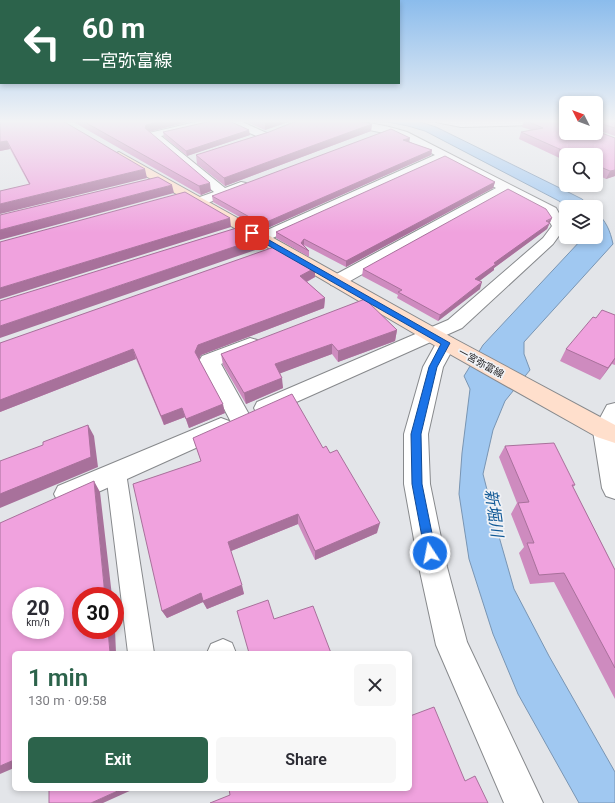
<!DOCTYPE html>
<meta charset="utf-8">
<style>
:root{--surface:#fff;--page:#f7f7f7;--text:#2b2b33;--muted:#7c7c81;--accent:#2c634b}
body{margin:0;font-family:Roboto,"Noto Sans JP",sans-serif;background:var(--page);color:var(--text);height:100vh;display:flex;flex-direction:column;font-size:15px;white-space:nowrap}
*{box-sizing:border-box;margin:0}
p{font-size:13px;color:var(--muted)}
.icon{flex:none;width:22px;height:22px;fill:none;stroke:currentColor;stroke-width:2;stroke-linecap:round;stroke-linejoin:round}
.map{position:relative;flex:1;overflow:hidden}
.details{position:absolute;left:12px;top:651px;width:400px;height:140px;display:flex;flex-direction:column;background:var(--surface);border-radius:6px;box-shadow:0 2px 6px #0003}
.details>*{flex:none}
.hud{position:absolute;left:0px;top:0px;width:400px;height:84px;box-shadow:0 2px 6px #0003;background:#2c634b;color:#fff;overflow:hidden}
.needle{width:26px;rotate:312deg}
.buttons{position:absolute;left:559px;top:96px;display:grid;gap:8px}
.buttons a{display:grid;place-items:center;width:44px;height:44px;border-radius:6px;background:var(--surface);box-shadow:0 2px 6px #0003;font-size:20px}
.speed{position:absolute;left:12px;top:587px;display:flex;gap:8px;font-size:20px;font-weight:700;text-align:center}
.speed>*{display:grid;place-content:center;width:52px;height:52px;border-radius:50%;background:var(--surface);box-shadow:0 2px 6px #0003;line-height:1}
.speed small{font-size:10px;font-weight:400}
.speed .limit{border:6px solid #d22;background:#fff;color:#111}
.pin{position:absolute;display:grid;place-items:center;width:34px;height:34px;color:#fff;margin:-17px;border-radius:8px;box-shadow:0 2px 6px #0006}
.me{position:absolute;width:44px;margin:-22px;rotate:349deg;stroke-linejoin:round;filter:drop-shadow(0 0 3px #0008)}
.turn{display:flex;align-items:center;gap:14px;height:84px;padding:0 16px;font-size:18px}
.turn .icon{width:52px;height:52px;stroke-width:2.5}
.turn b{display:block;font-size:28px;line-height:34px}
.round{display:grid;place-items:center;flex:none;width:42px;height:42px;border-radius:6px;background:var(--page)}
.summary{display:flex;align-items:center;justify-content:space-between;height:68px;padding:0 16px}
h1{font-size:24px;font-weight:600;line-height:30px;color:var(--accent)}
.button{display:flex;gap:8px;margin-top:auto;padding:8px 16px}
.button a{flex:1;height:46px;border-radius:6px;background:var(--accent);color:#fff;font-size:16px;font-weight:600;line-height:46px;text-align:center}
.button a+a{background:var(--page);color:var(--text)}
.map>svg:first-child{display:block}
.water{fill:#a0c8f1;stroke:#7995b3}
.lines{fill:none;stroke-linecap:round;stroke-linejoin:round}
.lane-casing{stroke:#87898c;stroke-width:2}
.street-casing{stroke:#87898c;stroke-width:2}
.secondary-casing{stroke:#87898c;stroke-width:2}
.lane{fill:#fff;fill-rule:evenodd}
.street{fill:#fff;fill-rule:evenodd}
.secondary{fill:#ffdfcc;fill-rule:evenodd}
.wall{fill:#ce8bbf}
.shaded-wall{fill:#a8719b}
.building{fill:#f0a2de;stroke:#a8719b;fill-rule:evenodd}
.route{fill:#1a73e8;stroke:#114b97}
.labels{text-anchor:middle;dominant-baseline:central;stroke-width:3.5;stroke-linejoin:round;paint-order:stroke}
.far-street-label{font-size:10px;fill:#1f1f21;stroke:#f0f2f6}
.near-water-label{font-size:16px;font-style:italic;fill:#125a97;stroke:#f0f2f6}
</style>
<div class="map">
<svg width="615" height="803" viewBox="0 0 615 803">
<rect width="100%" height="100%" fill="#e3e5e9"/>
<path class="water" d="M377,120H414L436,127L568,192L582,199L591,207H566L559,201L425,131L408,126Z
M596,212C606,221 610,230 613,244L524,342V354L530,370L505,401L493,430L483,474L498,533L514,589L549,656L615,772V803H579L518,694L493,634L469,559L459,494L462,453L470,389L464,376L483,345L582,239V237H596Z"/>
<g class="lines">
<g class="lane-casing">
<path id="lane" d="M116,464L123,467L126,473L154,653H128L106,473L109,467Z
M223,639L232,643L236,653H207L211,644Z"/>
</g>
<g class="street-casing">
<path id="street" d="M204,120H238L269,134L270,136L265,139L261,138L224,122L161,136L225,188L241,182L246,183L247,186L246,189L199,206L194,205L192,202L194,199L214,192L148,135L149,133Z
M330,120C357,120 382,124 407,132L556,208L566,226L553,244L462,328L265,416L257,414L254,408L257,402L448,320L543,238L552,226L545,214L506,193L343,285L337,286L331,285L329,281L331,277L496,188L444,160L266,241L261,243L256,241L253,238L256,235L435,155L399,136L335,123Z
M435,120H549L548,122L536,125L461,127L436,122Z
M446,337L453,338L456,343L443,367L428,434L430,484L447,567L467,642L543,803H504L436,645L419,567L404,484V434L423,367L439,338Z
M250,338L257,340L260,345L257,350L221,364L251,418L248,424L240,427L232,424L199,361L202,356Z
M615,403V499L606,496L602,488L593,431L607,405Z
M221,418L229,421L233,427L229,433L76,502L67,505L58,502L54,494L58,486Z"/>
</g>
<g class="secondary-casing">
<path id="secondary" d="M119,152L453,338L615,425V443L597,437L439,348L115,158L113,156L115,154Z"/>
</g>
<use href="#lane" class="lane"/>
<use href="#street" class="street"/>
<use href="#secondary" class="secondary"/>
</g>
<path class="wall" d="M0,120L147,178L29,184L10,149L0,151Z
M70,120H196L149,132L211,191L201,195Z
M242,120H294L265,130Z
M524,120H566V133L615,138V176L606,179L596,174V155H566V161L519,139L521,132L531,130L522,127Z
M596,120H615V136L597,130Z
M372,124L371,131L225,186L197,164L196,155L269,132Z
M163,132L250,135L187,156L164,137Z
M409,142L432,150L431,155L263,230L213,202L212,196Z
M495,182L493,188L346,267L304,245L309,251V257L276,238V232Z
M552,218L547,229L494,268V270L479,281L480,289L438,321L397,298L398,295L362,276L363,269Z
M315,268V277L307,282L325,298L324,308L201,355L199,359L225,413L189,428L185,417L164,425L136,359L0,412V343Z
M615,315V365L612,364L600,380L560,361L566,349L596,318Z
M397,330L395,341L338,362L332,354L280,373L283,388L246,404L223,365L221,354Z
M193,438L323,448L377,533L315,560L298,524L231,551L244,594L207,609L203,602L167,618L162,611L201,461Z
M505,446L575,485L573,487L615,570V699L554,582L530,584L519,553L524,547L511,514L517,503L499,457Z"/>
<path class="shaded-wall" d="M164,120H196L148,132L145,128L146,125Z
M271,120H294L265,130V123Z
M596,123H599L596,130Z
M372,124L371,131L225,186L224,178Z
M249,130L250,135L187,156L186,151Z
M410,138L409,143L403,140Z
M7,141L10,149L0,151V142Z
M432,150L431,155L263,230L262,224Z
M145,169L147,178L0,214V204Z
M615,170V176L606,179L610,171Z
M495,182L493,188L346,267V261Z
M210,183L211,191L201,195L199,186Z
M172,185L174,193L0,240V230Z
M230,218L231,227L0,299V288Z
M552,218L547,229L494,268V270L473,286L475,279L494,263Z
M263,237L264,247L0,338V326Z
M304,239V245L301,243Z
M315,268V277L300,285V276Z
M482,282L480,289L438,321L440,315Z
M325,298L324,308L201,355L198,362L195,352L198,345Z
M397,330L395,341L338,362V351Z
M332,344V354L276,375L275,364Z
M133,349L136,359L0,412V400Z
M615,358V359L600,380L608,368Z
M282,378L283,388L246,404L244,393Z
M223,404L225,413L189,428L186,419Z
M182,408L185,417L164,425L161,416Z
M88,425L94,436L98,467L0,508V494Z
M94,481L100,492L112,596H105Z
M298,514V524L231,551L228,542Z
M380,523L377,533L315,560V551Z
M242,585L244,594L207,609L203,602L167,618L162,611L201,593Z
M108,630H115L116,653H110Z
M14,760V768L0,774V766Z
M122,789H134L103,803H91Z"/>
<path class="building" d="M0,120H61L145,169L0,204V191L30,184L7,141L0,142Z
M81,120H164L146,125L145,128L210,183L199,186Z
M216,120H227L249,130L186,151L163,132Z
M259,120H271L265,123Z
M299,120H354L372,124L224,178L196,155L269,132Z
M525,120H566V133H596V131L615,138V170L610,171L596,165V155H573L521,132L543,128Z
M596,120H615V128L599,123H596Z
M391,129L410,138L403,140L432,150L262,224L212,196Z
M445,156L495,182L346,261L304,239L301,243L309,251L276,232Z
M158,177L172,185L0,230V215Z
M508,189L546,209L552,218L546,221L550,223L494,263L496,264L475,279L482,282L440,315L398,292L402,290L363,269Z
M185,192L230,218L0,288V242Z
M243,226L263,237L0,326V301Z
M277,246L315,268L300,276L325,298L198,345L195,352L223,404L186,419L182,408L161,416L133,349L0,400V343Z
M365,299L397,330L338,351L332,344L275,364L282,378L244,393L221,354Z
M602,310L615,315V358L608,368L566,349L593,317L596,318Z
M292,394L323,448L326,446L330,453L337,450L380,523L315,551L298,514L228,542L242,585L203,601L201,593L162,611L133,484L201,461L193,438Z
M88,425L91,457L0,494V461L43,445V442Z
M554,443L575,485H572L615,570V668L564,573L539,575L527,543H534L518,503L529,502L505,446Z
M94,481L105,596H81V630H108L110,653H14V760L0,766V523ZM21,596H55V630H21Z
M268,600L274,619L313,606L331,653H249L237,611Z
M434,707L465,781L475,776L488,803H210L230,795L229,789H410V716Z
M49,789H122L91,803H49Z"/>
<linearGradient id="sky" x2="0" y2="1"><stop stop-color="#8bbcec"/><stop offset="0.52" stop-color="#f2f3f5"/><stop offset="1" stop-color="#f2f3f5" stop-opacity="0"/></linearGradient>
<rect width="615" height="233" fill="url(#sky)"/>
<path class="route" d="M250,232H255L450,343L437,367L421,434L422,484L436,553L435,557L430,558L426,557L425,553L412,484L411,434L429,367L441,344L250,235Z"/>
<g class="labels">
<g class="far-street-label">
<text transform="translate(481 363) rotate(29)">一宮弥富線</text>
</g>
<g class="near-water-label">
<text transform="translate(494 513) rotate(82)">新堀川</text>
</g>
</g>
</svg>
<div class="buttons">
<a><svg class="needle" viewBox="-14 -14 28 28"><path d="M0-13l5 13h-10z" fill="#e53935"/><path d="M0 13l5-13h-10z" fill="#7c7c81"/></svg></a>
<a><svg class="icon" aria-label="search" viewBox="0 0 24 24"><circle cx="10" cy="10" r="6"/><path d="M15 15l6 6"/></svg></a>
<a><svg class="icon" aria-label="layers" viewBox="0 0 24 24"><path d="M12 4l9 5-9 5-9-5zM3 14l9 5 9-5"/></svg></a>
</div>
<div class="speed"><div>20<small>km/h</small></div><div class="limit">30</div></div>
<div class="pin" style="left:252px;top:233px;background:#d93025"><svg class="icon" aria-label="arrive" viewBox="0 0 24 24"><path d="M6 21V4h12l-3 4 3 4H6"/></svg></div>
<svg class="me" style="left:430px;top:553px" viewBox="-20 -20 40 40"><circle r="17" fill="#1a73e8" stroke="#fff" stroke-width="3"/><path d="M0-11L8 9 0 5-8 9z" fill="#fff"/></svg>
<div class="hud">
<div class="turn"><svg class="icon" aria-label="left" viewBox="0 0 24 24"><path d="M17 20v-9H6M10 6l-5 5 5 5"/></svg><div><b>60 m</b>一宮弥富線</div></div>
</div>
<section class="details">
<div class="summary"><div><h1>1 min</h1><p>130 m · 09:58</p></div><a class="round"><svg class="icon" aria-label="close" viewBox="0 0 24 24"><path d="M6 6l12 12M18 6L6 18"/></svg></a></div>
<div class="button"><a>Exit</a><a>Share</a></div>
</section>
</div>
